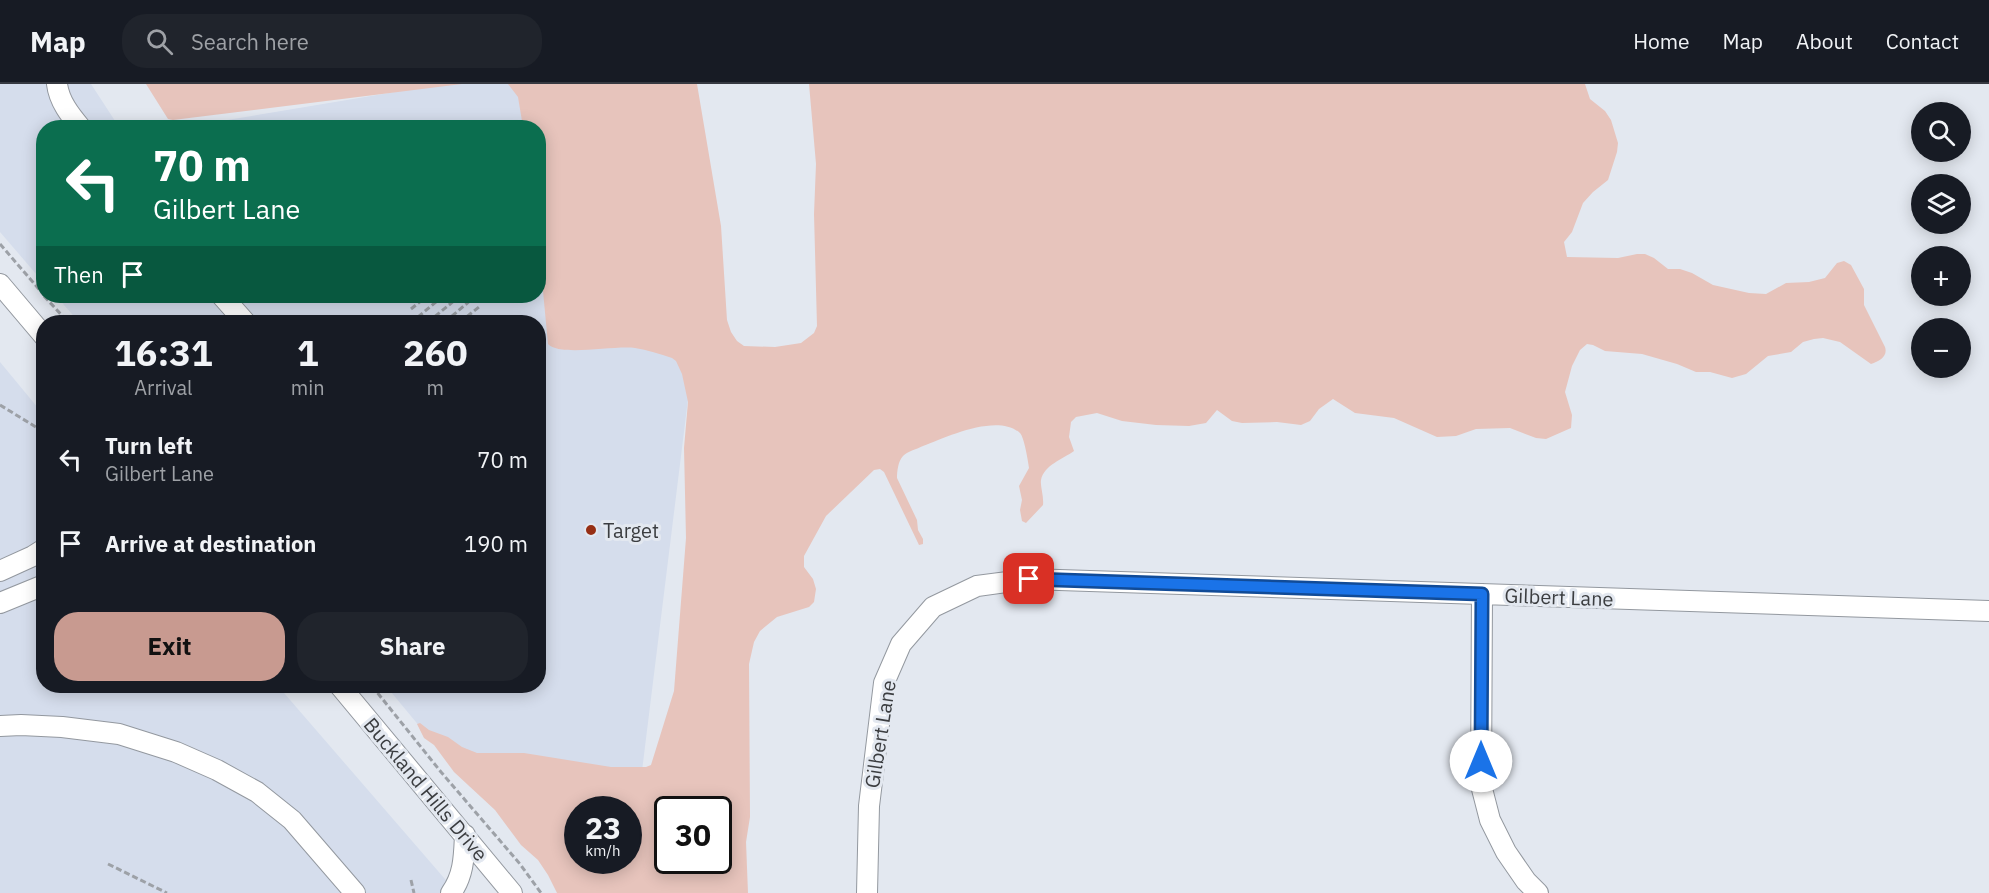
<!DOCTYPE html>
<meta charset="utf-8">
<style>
:root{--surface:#171b24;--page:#20242c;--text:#f1f3f6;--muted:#9ea1a6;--line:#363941;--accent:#c89a90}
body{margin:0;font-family:"IBM Plex Sans",sans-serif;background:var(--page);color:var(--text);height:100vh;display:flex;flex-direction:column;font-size:22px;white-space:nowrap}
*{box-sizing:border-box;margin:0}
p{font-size:20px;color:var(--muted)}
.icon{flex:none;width:33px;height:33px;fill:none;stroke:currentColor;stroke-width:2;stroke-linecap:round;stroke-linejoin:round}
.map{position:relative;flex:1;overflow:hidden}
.drawer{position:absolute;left:36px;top:231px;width:510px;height:378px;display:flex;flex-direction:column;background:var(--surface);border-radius:24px;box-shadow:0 3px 15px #0003}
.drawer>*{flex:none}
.top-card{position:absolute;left:36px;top:36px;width:510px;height:183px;border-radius:24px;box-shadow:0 3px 15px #0003;background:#0b6e4f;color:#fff;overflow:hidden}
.controls{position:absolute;left:1911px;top:18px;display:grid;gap:12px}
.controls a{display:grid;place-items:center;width:60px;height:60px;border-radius:50%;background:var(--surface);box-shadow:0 3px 15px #0003;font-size:30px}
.speed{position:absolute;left:564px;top:712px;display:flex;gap:12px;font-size:30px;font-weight:700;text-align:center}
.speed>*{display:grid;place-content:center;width:78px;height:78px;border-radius:50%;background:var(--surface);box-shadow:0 3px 15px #0003;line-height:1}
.speed small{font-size:15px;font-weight:400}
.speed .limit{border:3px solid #111;border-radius:9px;background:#fff;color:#111}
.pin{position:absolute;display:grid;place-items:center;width:51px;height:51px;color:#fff;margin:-26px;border-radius:12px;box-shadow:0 3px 9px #0006}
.me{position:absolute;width:66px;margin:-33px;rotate:0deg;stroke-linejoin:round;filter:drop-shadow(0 0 4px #0008)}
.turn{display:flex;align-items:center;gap:21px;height:126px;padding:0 18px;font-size:27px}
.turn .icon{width:78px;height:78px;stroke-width:2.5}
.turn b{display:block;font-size:42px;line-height:51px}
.then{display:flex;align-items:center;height:57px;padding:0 18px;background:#0003;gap:12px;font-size:22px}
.eta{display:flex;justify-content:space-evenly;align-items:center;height:102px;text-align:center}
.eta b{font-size:36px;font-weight:700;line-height:42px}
.action{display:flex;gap:12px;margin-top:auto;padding:12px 18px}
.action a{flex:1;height:69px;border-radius:24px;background:var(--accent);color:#111;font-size:24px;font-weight:700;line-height:69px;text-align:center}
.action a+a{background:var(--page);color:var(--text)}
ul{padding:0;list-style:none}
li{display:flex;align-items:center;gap:18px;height:84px;padding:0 18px}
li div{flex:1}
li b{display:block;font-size:22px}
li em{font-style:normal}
header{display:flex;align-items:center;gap:36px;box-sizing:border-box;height:84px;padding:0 30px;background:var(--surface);border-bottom:2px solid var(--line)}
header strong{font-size:28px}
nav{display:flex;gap:33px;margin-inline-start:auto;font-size:21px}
.search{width:420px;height:54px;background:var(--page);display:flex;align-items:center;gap:15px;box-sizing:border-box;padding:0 21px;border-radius:24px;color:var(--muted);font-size:22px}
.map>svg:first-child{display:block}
.built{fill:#d5ddec}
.green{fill:#e7c4bc;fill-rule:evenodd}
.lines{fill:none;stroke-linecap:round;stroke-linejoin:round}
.minor-casing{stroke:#93989f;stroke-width:22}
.path{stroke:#9da1a7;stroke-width:3;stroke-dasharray:6 3;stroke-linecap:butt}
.minor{stroke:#fff;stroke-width:20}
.route-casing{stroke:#114b97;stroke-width:15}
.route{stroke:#1a73e8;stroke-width:10}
.poi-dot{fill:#962e14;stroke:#e3e8f0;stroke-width:2}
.labels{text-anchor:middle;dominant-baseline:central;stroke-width:6;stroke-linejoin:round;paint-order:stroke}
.poi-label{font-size:20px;fill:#3b3d40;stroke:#e3e8f0;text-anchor:start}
.street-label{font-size:20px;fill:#3b3d40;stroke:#e3e8f0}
</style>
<header>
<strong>Map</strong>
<div class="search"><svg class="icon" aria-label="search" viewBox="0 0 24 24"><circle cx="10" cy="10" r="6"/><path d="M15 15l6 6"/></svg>Search here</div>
<nav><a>Home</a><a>Map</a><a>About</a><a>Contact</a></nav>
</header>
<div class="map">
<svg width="1989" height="809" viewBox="0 0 1989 809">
<rect width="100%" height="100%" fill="#e3e8f0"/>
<path class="built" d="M0,0H91L119,43L44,44L43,198L0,148Z
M443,0H521L529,44H179Z
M539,100L694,267L642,687L470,703L386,602H538V238H79L56,212H538Z
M0,278L43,330L44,602H278L457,809H0Z"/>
<path class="green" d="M146,0H462L173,36L168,35Z
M508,0H697L721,142L727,236L731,248L737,257L744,262L775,263L801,259L814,249L817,242L814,130L816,80L809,0H1585L1590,15L1605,27L1611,36L1618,59L1617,68L1608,96L1593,108L1583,119L1572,148L1564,158L1567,173L1618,174L1637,170H1645L1654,174L1668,185H1680L1692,189L1713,201L1749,209L1766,210L1786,199L1809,198L1825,194L1837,179L1844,177L1851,181L1864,205V221L1885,263C1888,272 1880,277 1871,280L1840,258L1823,254L1814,255L1803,258L1791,268L1768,272L1746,290L1732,294L1710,288H1696L1677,280L1642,270L1605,267L1593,261L1587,260L1580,266L1572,282L1565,308L1572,331L1571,344L1546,355L1536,354L1510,344L1476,345L1456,352L1437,353L1394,334L1355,329L1333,315L1319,325L1310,337L1301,341L1277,338L1242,339L1232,337L1217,326L1206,339L1189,342L1156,341L1122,337L1097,329L1076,333L1071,338L1069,353L1074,367C1063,375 1044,381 1041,396C1040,402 1044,412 1043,421L1026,439L1022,437L1020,426L1022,416L1019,402L1029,384C1028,376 1024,353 1020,349C997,329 947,353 923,362C917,365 908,367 903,372C898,377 897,388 897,394L917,436L918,446L923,455V460L919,461L884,388L880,385L874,386L826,432L804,472V483L813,495L816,505L814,518L809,523L777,533L760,547L754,558L749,580L750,733L746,758L748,809H557L548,791L538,776L521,761L495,726L454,688L434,661L424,654L417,640L420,639L429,646L448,653L462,663L477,669H524L611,683H646L651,681L674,607L686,454L684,364L688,318L682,290L676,277L672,274C660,270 647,266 635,264C615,261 560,273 548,260L538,154V44L523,43L518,13ZM578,726H628V777H578ZM668,726H718V777H668Z"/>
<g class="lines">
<g class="minor-casing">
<path id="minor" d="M57,0C59,17 70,31 81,44
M0,200L44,252
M222,212L245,238
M0,487L33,472L44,465
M1482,510L1481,701L1490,736L1506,768L1526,797L1538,809
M0,519L44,501
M340,602L512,809
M0,642L21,641L62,643L119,650L176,668L217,686L257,708L292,736L355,809
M451,809C464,791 464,772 465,751
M867,809L869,722L884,599L901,560L933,523L977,502L1029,495L1989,527"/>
</g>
<path class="path" d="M0,160L44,211
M44,212L68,238
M404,216L410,212
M411,225L427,212
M418,233L443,212
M428,238L460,212
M445,238L472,215
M460,238L479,223
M0,321L44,348
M372,602L441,688L520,780L541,809
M108,780L167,809
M411,796L414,809"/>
<use href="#minor" class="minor"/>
</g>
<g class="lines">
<g class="route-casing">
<path id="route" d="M1029,495L1482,510L1481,677"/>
</g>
<use href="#route" class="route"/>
</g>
<circle class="poi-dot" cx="591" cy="446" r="6"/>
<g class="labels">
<g class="poi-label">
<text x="603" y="446">Target</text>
</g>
<g class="street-label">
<text transform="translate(1559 513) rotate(2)">Gilbert Lane</text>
<text transform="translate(880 650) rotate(-81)">Gilbert Lane</text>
<text transform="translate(426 705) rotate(50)">Buckland Hills Drive</text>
</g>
</g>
</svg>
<div class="controls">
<a><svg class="icon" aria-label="search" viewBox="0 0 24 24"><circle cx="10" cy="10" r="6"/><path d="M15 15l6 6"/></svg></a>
<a><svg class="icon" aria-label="layers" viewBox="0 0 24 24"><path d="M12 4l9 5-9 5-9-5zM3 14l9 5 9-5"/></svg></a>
<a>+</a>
<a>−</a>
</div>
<div class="speed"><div>23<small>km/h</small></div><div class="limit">30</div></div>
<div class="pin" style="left:1029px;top:495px;background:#d93025"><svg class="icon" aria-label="arrive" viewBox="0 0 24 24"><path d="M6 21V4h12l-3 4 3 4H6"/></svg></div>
<svg class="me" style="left:1481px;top:677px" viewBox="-20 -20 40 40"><circle r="19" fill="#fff"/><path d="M0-13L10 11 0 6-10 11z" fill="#1a73e8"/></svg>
<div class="top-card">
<div class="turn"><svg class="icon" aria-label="left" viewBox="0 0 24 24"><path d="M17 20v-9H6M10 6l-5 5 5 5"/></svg><div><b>70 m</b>Gilbert Lane</div></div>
<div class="then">Then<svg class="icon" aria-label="arrive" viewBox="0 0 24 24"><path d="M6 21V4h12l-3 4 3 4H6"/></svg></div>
</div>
<section class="drawer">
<div class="eta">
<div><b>16:31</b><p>Arrival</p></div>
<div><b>1</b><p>min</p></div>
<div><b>260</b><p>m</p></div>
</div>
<ul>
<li><svg class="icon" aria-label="left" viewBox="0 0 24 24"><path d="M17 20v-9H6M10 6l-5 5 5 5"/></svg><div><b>Turn left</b><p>Gilbert Lane</p></div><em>70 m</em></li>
<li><svg class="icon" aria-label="arrive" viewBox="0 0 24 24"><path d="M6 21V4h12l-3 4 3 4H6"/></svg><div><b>Arrive at destination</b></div><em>190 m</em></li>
</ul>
<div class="action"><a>Exit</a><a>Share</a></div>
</section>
</div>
